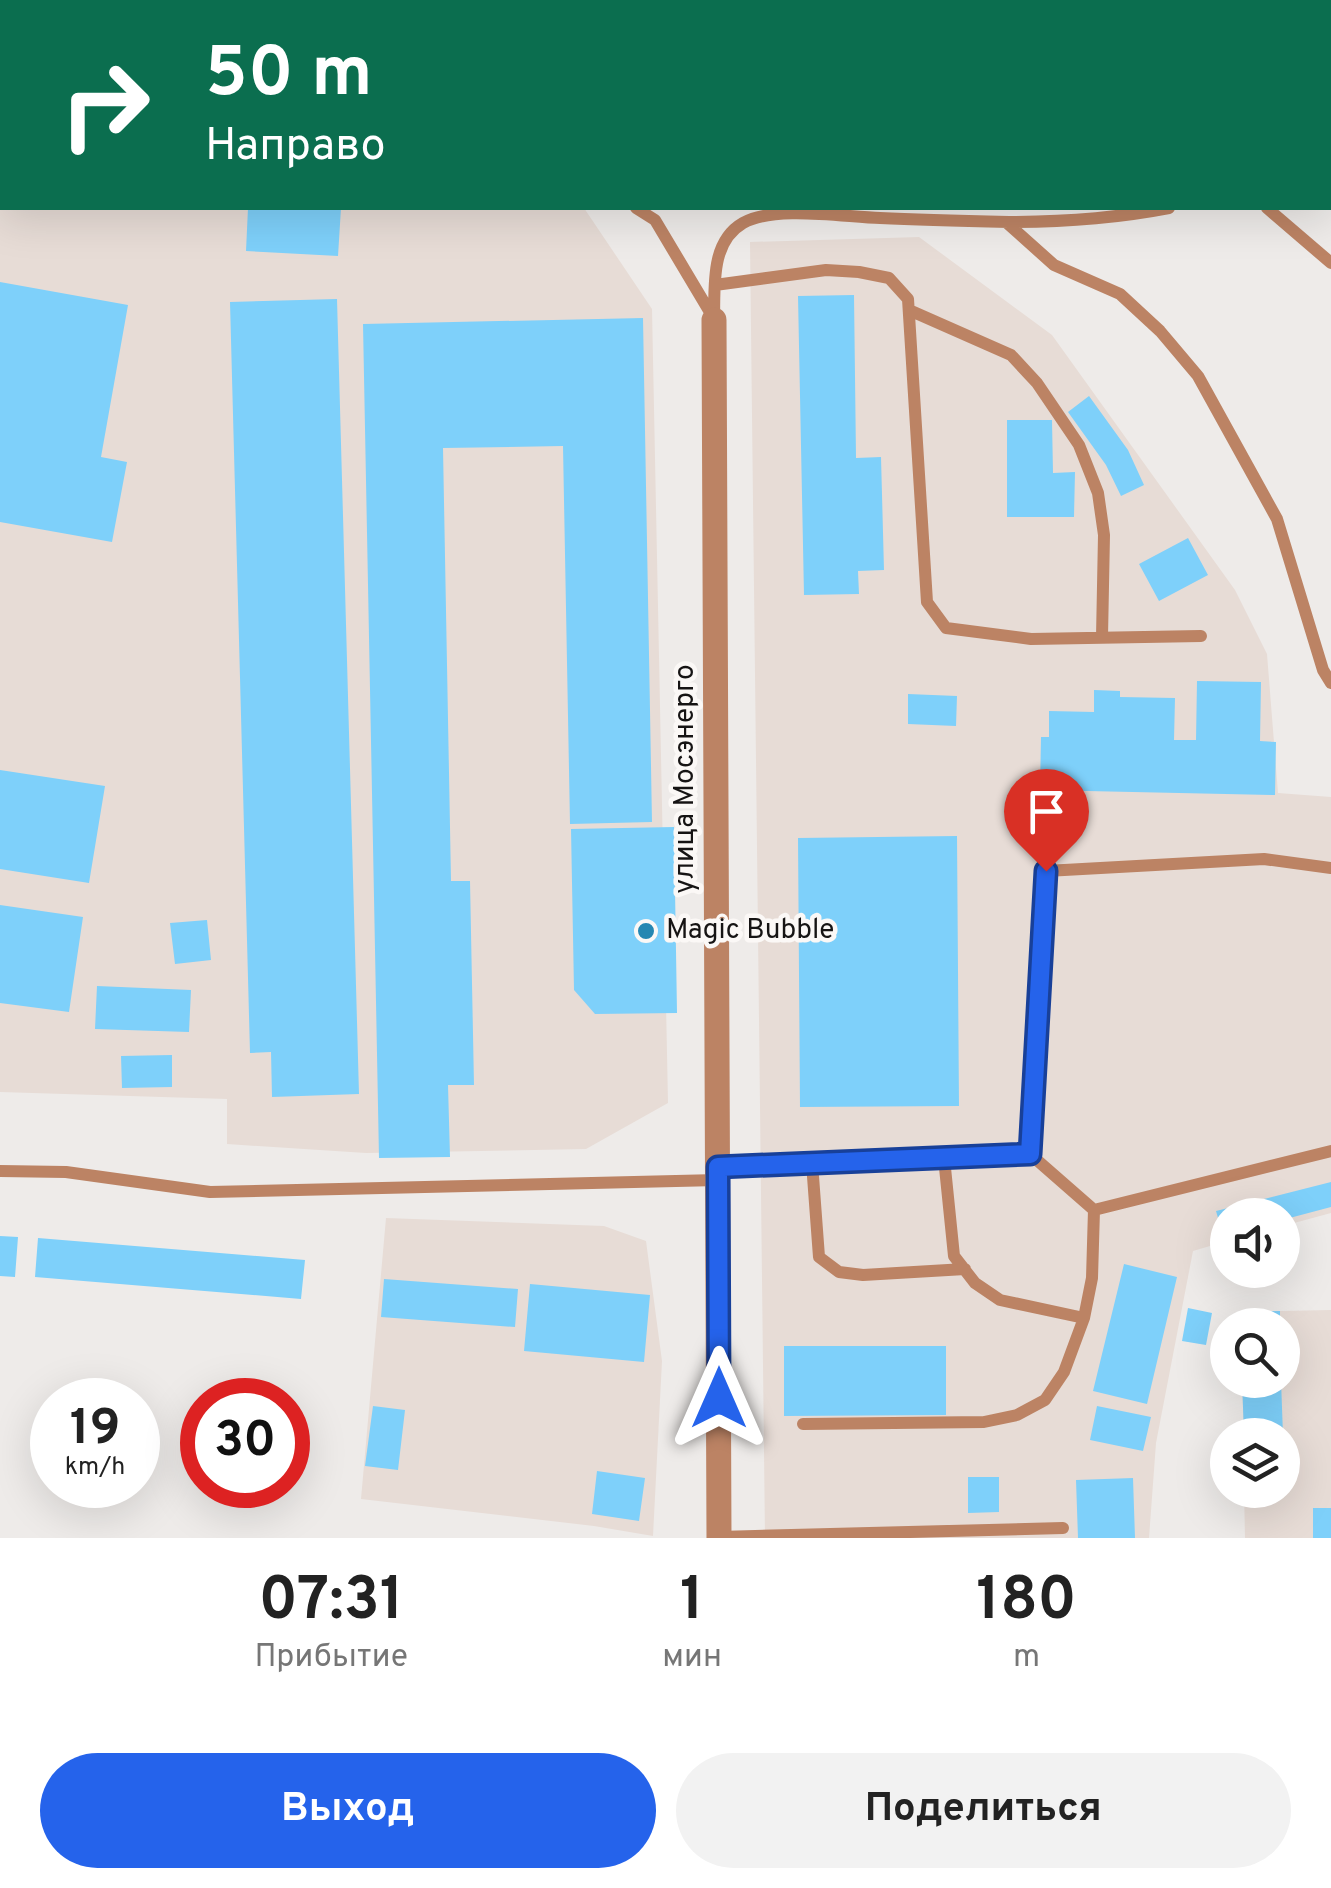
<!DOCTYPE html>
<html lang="ru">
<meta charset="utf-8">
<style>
:root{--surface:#fff;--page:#f2f2f2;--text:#222;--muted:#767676;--accent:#2563eb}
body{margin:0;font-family:Overpass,sans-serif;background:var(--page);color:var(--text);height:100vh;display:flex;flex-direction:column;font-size:38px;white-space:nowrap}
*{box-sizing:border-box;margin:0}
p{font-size:32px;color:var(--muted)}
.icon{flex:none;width:55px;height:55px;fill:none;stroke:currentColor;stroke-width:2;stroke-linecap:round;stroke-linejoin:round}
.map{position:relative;height:1538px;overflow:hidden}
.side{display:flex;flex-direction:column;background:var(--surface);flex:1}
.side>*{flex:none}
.top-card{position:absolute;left:0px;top:0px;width:1332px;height:210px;box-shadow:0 10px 40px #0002;background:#0b6e4f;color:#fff;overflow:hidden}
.tools{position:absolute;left:1210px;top:1198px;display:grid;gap:20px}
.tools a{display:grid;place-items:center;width:90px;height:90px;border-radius:50%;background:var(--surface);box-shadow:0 10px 40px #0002;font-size:50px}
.speed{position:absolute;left:30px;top:1378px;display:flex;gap:20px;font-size:50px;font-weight:700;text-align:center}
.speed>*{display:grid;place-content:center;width:130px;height:130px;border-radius:50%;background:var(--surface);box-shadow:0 10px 40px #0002;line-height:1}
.speed small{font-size:25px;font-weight:400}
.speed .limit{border:15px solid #d22;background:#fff;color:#111}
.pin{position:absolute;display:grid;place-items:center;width:85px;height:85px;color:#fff;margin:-102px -42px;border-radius:50% 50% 50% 0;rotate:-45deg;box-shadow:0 0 10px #0007}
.pin .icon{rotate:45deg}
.me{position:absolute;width:110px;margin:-55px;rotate:0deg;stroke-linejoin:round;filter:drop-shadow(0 0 8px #0008)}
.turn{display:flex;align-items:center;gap:35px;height:210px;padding:0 40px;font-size:45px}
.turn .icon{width:130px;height:130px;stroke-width:2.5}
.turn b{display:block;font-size:70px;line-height:85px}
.eta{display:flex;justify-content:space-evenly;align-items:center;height:170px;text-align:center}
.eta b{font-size:60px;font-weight:700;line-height:70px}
.cta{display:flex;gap:20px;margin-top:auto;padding:20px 40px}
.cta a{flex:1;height:115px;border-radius:60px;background:var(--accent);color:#fff;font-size:40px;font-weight:700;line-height:115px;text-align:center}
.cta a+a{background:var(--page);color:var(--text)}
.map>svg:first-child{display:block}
.built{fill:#e7dcd6}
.building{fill:#7ed0fa}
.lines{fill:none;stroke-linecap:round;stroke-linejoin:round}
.service{stroke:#bc8364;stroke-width:12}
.minor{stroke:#bc8364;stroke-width:25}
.route-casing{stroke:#184099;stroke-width:25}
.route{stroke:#2563eb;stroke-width:18}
.poi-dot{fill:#2587b2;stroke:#fbf8f6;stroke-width:4}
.labels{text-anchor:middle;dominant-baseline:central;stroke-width:9;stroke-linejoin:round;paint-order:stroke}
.street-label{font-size:28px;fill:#161414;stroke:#fbf8f6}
.poi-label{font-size:28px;fill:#161414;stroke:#fbf8f6;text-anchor:start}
</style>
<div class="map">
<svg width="1331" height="1538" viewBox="0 0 1331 1538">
<rect width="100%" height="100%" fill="#eeebe9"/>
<path class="built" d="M0,0H331L340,2H2V208H584L652,309L668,1103L586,1149L366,1153L227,1144V1099L0,1092Z
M919,237L1052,335L1235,590L1267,654L1278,793L1331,797V1213L1283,1226L1282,1215H1228L1227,1241L1193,1251L1156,1443L1149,1538H765L750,242Z
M386,1218L604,1226L646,1241L662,1361L653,1536L594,1526L361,1499Z
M1331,1310V1538H1245L1244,1490H1282V1435H1244L1242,1380H1282V1325H1241V1312Z"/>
<path class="building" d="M248,208H341L338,256L246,251Z
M0,282L128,305L101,457L127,462L112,542L0,522Z
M854,295L856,458L881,457L884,570L858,571L859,594L804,595L798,296Z
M337,299L359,1094L272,1097L271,1052L250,1053L230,302Z
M643,318L652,822L570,824L563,446L443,448L451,881H470L474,1085H448L450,1157L379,1158L363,324Z
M1089,396L1128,450L1144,485L1121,496L1106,465L1068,412Z
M1007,420H1052L1053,473L1075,472L1074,517H1007Z
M1188,538L1208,575L1159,601L1139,564Z
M1197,681L1261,682L1260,741L1276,742L1275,795L1040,790L1041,737H1049V711L1094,712V690L1120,691V697L1175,698L1174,740H1196Z
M908,694L957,696L956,726L908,724Z
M0,770L105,786L89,883L0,869Z
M674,827L677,1013L595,1014L574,990L571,829Z
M957,836L959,1106L800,1107L798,838Z
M0,905L83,917L69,1012L0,1003Z
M207,920L211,960L175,964L170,923Z
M97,986L191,990L189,1032L95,1029Z
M172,1055V1087L122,1088L121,1056Z
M1331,1182V1207L1282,1220V1215H1228V1234L1223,1235L1216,1211Z
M0,1236L18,1237L15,1277L0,1276Z
M38,1238L305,1260L301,1299L35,1277Z
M1124,1264L1177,1277L1147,1404L1093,1391Z
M384,1279L518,1289L515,1327L381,1317Z
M530,1284L650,1295L644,1362L524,1351Z
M1188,1308L1212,1313L1206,1345L1182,1341Z
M1280,1311V1325H1241V1312Z
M784,1346H946V1415L784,1416Z
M1242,1380H1281L1283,1435H1244Z
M373,1406L405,1410L398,1470L365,1466Z
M1097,1406L1151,1417L1143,1451L1090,1440Z
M597,1471L645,1478L639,1521L592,1514Z
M968,1477H999V1512L968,1513Z
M1133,1478L1135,1538H1078L1076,1480Z
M1313,1508H1331V1538H1313Z"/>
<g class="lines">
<path class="service" d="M1330,15H1331
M1330,103L1331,104
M1330,160L1331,159
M636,208L655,220L714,319
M1267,208L1331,263
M1006,222L1054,265L1120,294L1160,331L1198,376L1277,519L1323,670L1331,683
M715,285L826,270L859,272L889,278L908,299L927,602L946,628L1031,639L1201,636
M909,310L1011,355L1037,383L1079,445L1098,493L1104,535L1102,637
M714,320C715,287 710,242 743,223C775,205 844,217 880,218C923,220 966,221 1009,222C1062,222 1117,218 1169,208
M944,1158L954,1256L975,1283L1000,1300L1084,1318
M812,1163L819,1257L839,1272L863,1275L965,1269
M718,1167L1030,1154
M0,1171L66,1172L210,1192L718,1180
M1094,1210L1331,1151
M803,1424L984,1422L1017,1415L1045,1400L1064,1372L1084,1318L1092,1278L1094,1210L1030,1154L1046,871L1264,859L1331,868
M719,1537L1063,1528"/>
<path class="minor" d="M714,320L719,1538"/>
</g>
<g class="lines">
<g class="route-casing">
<path id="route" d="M719,1398L718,1167L1030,1154L1046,871"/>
</g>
<use href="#route" class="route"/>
</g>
<circle class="poi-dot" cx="646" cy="931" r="10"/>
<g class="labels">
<g class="street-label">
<text transform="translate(686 779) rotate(-90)">улица Мосэнерго</text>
</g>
<g class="poi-label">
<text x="666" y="931">Magic Bubble</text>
</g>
</g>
</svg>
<div class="tools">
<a><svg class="icon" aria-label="sound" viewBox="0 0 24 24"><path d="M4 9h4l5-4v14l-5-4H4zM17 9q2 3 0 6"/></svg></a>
<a><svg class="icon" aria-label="search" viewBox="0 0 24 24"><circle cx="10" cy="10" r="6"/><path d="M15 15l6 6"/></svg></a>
<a><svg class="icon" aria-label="layers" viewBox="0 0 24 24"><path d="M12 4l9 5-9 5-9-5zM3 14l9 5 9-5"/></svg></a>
</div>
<div class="speed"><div>19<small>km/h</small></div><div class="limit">30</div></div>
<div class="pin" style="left:1046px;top:871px;background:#d93025"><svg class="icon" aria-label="arrive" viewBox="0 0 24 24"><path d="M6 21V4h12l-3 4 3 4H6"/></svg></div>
<svg class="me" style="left:719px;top:1398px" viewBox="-20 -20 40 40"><path d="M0-17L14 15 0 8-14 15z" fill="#2563eb" stroke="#fff" stroke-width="4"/></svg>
<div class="top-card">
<div class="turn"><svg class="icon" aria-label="right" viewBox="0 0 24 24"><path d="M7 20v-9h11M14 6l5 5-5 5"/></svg><div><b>50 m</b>Направо</div></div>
</div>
</div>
<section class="side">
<div class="eta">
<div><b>07:31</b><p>Прибытие</p></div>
<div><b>1</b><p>мин</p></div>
<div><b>180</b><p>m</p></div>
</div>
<div class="cta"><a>Выход</a><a>Поделиться</a></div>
</section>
